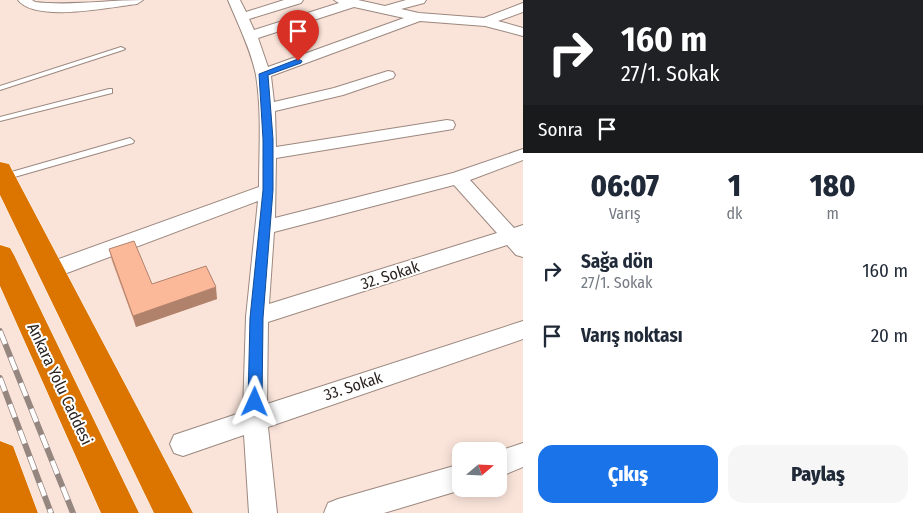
<!DOCTYPE html>
<html lang="tr">
<meta charset="utf-8">
<style>
:root{--surface:#fff;--page:#f6f6f7;--text:#1f2937;--muted:#747a83;--accent:#1a73e8}
body{margin:0;font-family:"Fira Sans Condensed",sans-serif;background:var(--page);color:var(--text);height:100vh;display:flex;flex-direction:column;font-size:19px;white-space:nowrap}
*{box-sizing:border-box;margin:0}
p{font-size:16px;color:var(--muted)}
.icon{flex:none;width:28px;height:28px;fill:none;stroke:currentColor;stroke-width:2;stroke-linecap:round;stroke-linejoin:round}
.map{position:relative;flex:1;overflow:hidden}
.side{display:flex;flex-direction:column;background:var(--surface);width:400px}
.side>*{flex:none}
.hud{background:#202124;color:#fff;overflow:hidden}
.needle{width:32px;rotate:71deg}
.controls{position:absolute;left:452px;top:442px;display:grid;gap:10px}
.controls a{display:grid;place-items:center;width:55px;height:55px;border-radius:10px;background:var(--surface);box-shadow:0 2px 12px #0003;font-size:25px}
.pin{position:absolute;display:grid;place-items:center;width:42px;height:42px;color:#fff;margin:-51px -21px;border-radius:50% 50% 50% 0;rotate:-45deg;box-shadow:0 0 5px #0007}
.pin .icon{rotate:45deg}
.me{position:absolute;width:55px;margin:-28px;rotate:1deg;stroke-linejoin:round;filter:drop-shadow(0 0 4px #0008)}
.turn{display:flex;align-items:center;gap:18px;height:105px;padding:0 15px;font-size:22px}
.turn .icon{width:65px;height:65px;stroke-width:2.5}
.turn b{display:block;font-size:35px;line-height:42px}
.then{display:flex;align-items:center;height:48px;padding:0 15px;background:#0003;gap:10px;font-size:19px}
.eta{display:flex;justify-content:space-evenly;align-items:center;height:85px;text-align:center}
.eta b{font-size:30px;font-weight:800;line-height:35px}
.button{display:flex;gap:10px;margin-top:auto;padding:10px 15px}
.button a{flex:1;height:58px;border-radius:15px;background:var(--accent);color:#fff;font-size:20px;font-weight:800;line-height:58px;text-align:center}
.button a+a{background:var(--page);color:var(--text)}
ul{padding:0;list-style:none}
li{display:flex;align-items:center;gap:15px;height:65px;padding:0 15px}
li div{flex:1}
li b{display:block;font-size:19px}
li em{font-style:normal}
main{display:flex;flex:1;min-height:0}
.map>svg:first-child{display:block}
.lines{fill:none;stroke-linecap:round;stroke-linejoin:round}
.lane-casing{stroke:#9c887f;stroke-width:2}
.street-casing{stroke:#9c887f;stroke-width:2}
.highway-casing{stroke:#fff;stroke-width:1}
.lane{fill:#fff;fill-rule:evenodd}
.street{fill:#fff;fill-rule:evenodd}
.highway{fill:#dc7400;fill-rule:evenodd}
.rail-casing{stroke:#958680;stroke-width:6}
.rail{stroke:#fff;stroke-width:4.5;stroke-dasharray:14;stroke-linecap:butt}
.wall{fill:#d99f84}
.shaded-wall{fill:#b0826c}
.building{fill:#fcb99a;stroke:#b0826c}
.route{fill:#1a73e8;stroke:#114b97}
.labels{text-anchor:middle;dominant-baseline:central;stroke-width:4;stroke-linejoin:round;paint-order:stroke}
.street-label{font-size:16px;fill:#2c2421;stroke:#fff}
</style>
<main>
<div class="map">
<svg width="523" height="513" viewBox="0 0 523 513">
<rect width="100%" height="100%" fill="#fae4da"/>
<g class="lines">
<g class="lane-casing">
<path id="lane" d="M121,47L125,49L123,50L0,90V86Z
M109,89H112V93L0,121V117Z
M130,138L134,141L133,143L4,180L0,178L1,175Z"/>
</g>
<g class="street-casing">
<path id="street" d="M18,0H32L35,2C71,6 106,0 143,0L137,4C110,7 35,23 18,0Z
M228,0H240L246,12L284,0H303L301,3L249,19L254,30L339,3L334,0H358L385,6L406,0H426L424,3L401,9L419,13L484,18L523,3V12L498,21L523,28V36L485,26L420,21L271,76L274,102L334,88L388,71L393,72L395,75L393,78L343,95L275,111L276,147L447,120L453,121L455,125L453,129L447,130L276,158L275,218L453,173L523,149V160L470,180L514,228L523,225V257L516,255L507,245L268,322L267,404L523,321V339L268,427L277,513H249L244,435L183,456L174,453L170,444L174,435L243,412L246,317L258,201L59,276L52,278L45,276L42,270L45,264L259,187C259,150 262,112 256,75C251,50 238,24 228,0ZM354,7L404,18L268,67L258,38ZM454,185L497,233L269,304L274,232Z
M523,443V467L499,477V451Z
M461,464V489H464L461,490L384,513H324L328,503L338,499Z"/>
</g>
<g class="highway-casing">
<path id="highway" d="M0,162L9,164L12,170L193,513H154L0,195Z
M0,245L10,248L14,255L139,513H101L0,286Z
M0,441L13,446L38,513H0Z"/>
</g>
<use href="#lane" class="lane"/>
<use href="#street" class="street"/>
<use href="#highway" class="highway"/>
<g class="rail-casing">
<path id="rail" d="M0,331L73,513
M0,378L51,513"/>
</g>
<use href="#rail" class="rail"/>
</g>
<path class="wall" d="M109,249L152,284L217,299L136,327L112,261Z"/>
<path class="shaded-wall" d="M216,287L217,299L136,327L133,316Z"/>
<path class="building" d="M134,241L152,284L206,266L216,287L133,316L109,249Z"/>
<path class="route" d="M298,59L302,61L301,63L268,75L273,139V190L263,318L262,402L260,406L255,408L251,406L248,402L250,318L263,190V139L259,74Z"/>
<g class="labels">
<g class="street-label">
<text transform="translate(390 275) rotate(-18)">32. Sokak</text>
<text transform="translate(60 384) rotate(65)">Ankara Yolu Caddesi</text>
<text transform="translate(353 386) rotate(-18)">33. Sokak</text>
</g>
</g>
</svg>
<div class="controls">
<a><svg class="needle" viewBox="-14 -14 28 28"><path d="M0-13l5 13h-10z" fill="#e53935"/><path d="M0 13l5-13h-10z" fill="#747a83"/></svg></a>
</div>
<div class="pin" style="left:298px;top:61px;background:#d93025"><svg class="icon" aria-label="arrive" viewBox="0 0 24 24"><path d="M6 21V4h12l-3 4 3 4H6"/></svg></div>
<svg class="me" style="left:255px;top:402px" viewBox="-20 -20 40 40"><path d="M0-17L14 15 0 8-14 15z" fill="#1a73e8" stroke="#fff" stroke-width="4"/></svg>
</div>
<section class="side">
<div class="hud">
<div class="turn"><svg class="icon" aria-label="right" viewBox="0 0 24 24"><path d="M7 20v-9h11M14 6l5 5-5 5"/></svg><div><b>160 m</b>27/1. Sokak</div></div>
<div class="then">Sonra<svg class="icon" aria-label="arrive" viewBox="0 0 24 24"><path d="M6 21V4h12l-3 4 3 4H6"/></svg></div>
</div>
<div class="eta">
<div><b>06:07</b><p>Varış</p></div>
<div><b>1</b><p>dk</p></div>
<div><b>180</b><p>m</p></div>
</div>
<ul>
<li><svg class="icon" aria-label="right" viewBox="0 0 24 24"><path d="M7 20v-9h11M14 6l5 5-5 5"/></svg><div><b>Sağa dön</b><p>27/1. Sokak</p></div><em>160 m</em></li>
<li><svg class="icon" aria-label="arrive" viewBox="0 0 24 24"><path d="M6 21V4h12l-3 4 3 4H6"/></svg><div><b>Varış noktası</b></div><em>20 m</em></li>
</ul>
<div class="button"><a>Çıkış</a><a>Paylaş</a></div>
</section>
</main>
